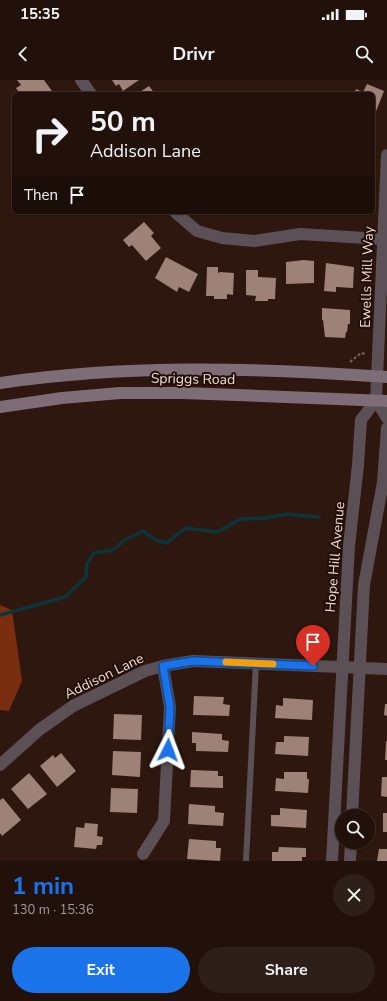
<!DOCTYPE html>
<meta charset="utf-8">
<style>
:root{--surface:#22110b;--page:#2e1f19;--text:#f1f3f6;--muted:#a29d9d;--line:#3f312c;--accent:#1a73e8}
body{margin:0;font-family:"Nunito Sans",sans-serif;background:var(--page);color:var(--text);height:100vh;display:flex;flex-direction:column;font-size:15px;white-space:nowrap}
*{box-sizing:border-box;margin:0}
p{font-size:13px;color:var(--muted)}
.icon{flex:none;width:22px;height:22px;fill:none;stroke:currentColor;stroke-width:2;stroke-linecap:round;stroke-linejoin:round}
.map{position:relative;height:781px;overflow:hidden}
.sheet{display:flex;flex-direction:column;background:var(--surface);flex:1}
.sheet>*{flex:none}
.guide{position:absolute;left:12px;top:12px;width:363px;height:122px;border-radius:6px;box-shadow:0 1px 3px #0004,0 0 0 1px var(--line);background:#22110b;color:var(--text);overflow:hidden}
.controls{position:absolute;left:335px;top:729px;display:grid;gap:8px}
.controls a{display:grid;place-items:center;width:40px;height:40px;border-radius:50%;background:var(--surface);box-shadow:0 1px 3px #0004,0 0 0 1px var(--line);font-size:20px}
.pin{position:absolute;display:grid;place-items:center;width:34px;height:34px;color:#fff;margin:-41px -17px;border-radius:50% 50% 50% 0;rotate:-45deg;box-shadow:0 0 4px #0007}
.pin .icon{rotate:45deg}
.me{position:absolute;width:44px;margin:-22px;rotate:3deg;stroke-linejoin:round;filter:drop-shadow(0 0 3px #0008)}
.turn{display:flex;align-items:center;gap:14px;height:84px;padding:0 12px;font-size:18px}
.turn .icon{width:52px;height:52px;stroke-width:2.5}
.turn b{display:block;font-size:28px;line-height:34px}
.then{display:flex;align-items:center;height:38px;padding:0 12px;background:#0003;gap:8px;font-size:15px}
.round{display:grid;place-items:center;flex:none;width:42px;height:42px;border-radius:21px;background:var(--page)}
.overview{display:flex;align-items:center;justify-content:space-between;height:68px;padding:0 12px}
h1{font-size:24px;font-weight:700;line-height:30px;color:var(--accent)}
.primary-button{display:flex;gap:8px;margin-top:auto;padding:8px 12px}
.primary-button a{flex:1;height:46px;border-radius:24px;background:var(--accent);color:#fff;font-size:16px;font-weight:700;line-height:46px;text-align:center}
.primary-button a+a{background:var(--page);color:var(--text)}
.status{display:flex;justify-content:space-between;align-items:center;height:28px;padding:0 20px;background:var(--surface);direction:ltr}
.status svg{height:11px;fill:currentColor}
header{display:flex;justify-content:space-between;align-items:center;height:52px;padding:0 12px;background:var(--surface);font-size:18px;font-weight:700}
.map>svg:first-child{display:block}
.forest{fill:#782e0f}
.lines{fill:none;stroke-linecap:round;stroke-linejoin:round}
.stream{stroke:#0b3539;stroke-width:3.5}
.building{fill:#9e8177}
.path{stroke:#7a665f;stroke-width:2;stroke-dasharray:3 2;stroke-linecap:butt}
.lane{stroke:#5b5056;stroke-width:6}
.street{stroke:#5b5056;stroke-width:12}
.secondary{stroke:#7e6c76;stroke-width:12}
.route-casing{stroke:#114b97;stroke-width:10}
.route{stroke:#1a73e8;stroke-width:7}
.slow{stroke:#f59e0b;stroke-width:7}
.labels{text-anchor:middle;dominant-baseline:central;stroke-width:4;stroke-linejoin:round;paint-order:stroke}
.street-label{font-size:14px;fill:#ecdcd6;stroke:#230e06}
</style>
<div class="status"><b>15:35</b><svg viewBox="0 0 49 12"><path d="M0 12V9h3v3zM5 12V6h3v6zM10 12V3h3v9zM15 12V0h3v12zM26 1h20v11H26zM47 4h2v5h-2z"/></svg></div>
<header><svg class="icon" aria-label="back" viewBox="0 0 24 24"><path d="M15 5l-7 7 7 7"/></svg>Drivr<svg class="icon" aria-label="search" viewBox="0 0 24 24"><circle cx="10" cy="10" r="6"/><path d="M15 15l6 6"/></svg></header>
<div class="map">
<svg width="387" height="781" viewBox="0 0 387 781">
<rect width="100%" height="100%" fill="#2d170f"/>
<path class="forest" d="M0,525L12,530L22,601L9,631L0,630Z"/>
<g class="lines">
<path class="stream" d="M0,535L65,517L86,497L87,484L94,473L113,470L126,459L143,451L155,460L167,463L185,448L217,452L241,439L265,438L287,434L319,437"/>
</g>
<path class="building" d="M17,0H44L52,11L47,14H20L16,8L21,5Z
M112,0H139L123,11L119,4L116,6Z
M367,4L384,11L373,39V14H354L356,9L363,12Z
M149,6L155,14H137Z
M240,132H253V133L240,134Z
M144,142L154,153L151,156L161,168L146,181L132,165L129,167L123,160Z
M166,177L198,194L189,212L179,207L177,212L155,198Z
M304,180L314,181V203L286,204V182Z
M326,183L354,187L353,208L336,207V212L324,211Z
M207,187H218V193L220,192L234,193L233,215L227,214V219H214V216H206Z
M246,190H258V197L276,198L275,219H268V221H255L256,216L246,215Z
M322,228L350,230V244H348L347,252H346L345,258L325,257L323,240H322Z
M194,616L224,617L223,624L230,625L229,636L193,635Z
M283,618L313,620L312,640L275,638L276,625L283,626Z
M385,624H387V636L384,635Z
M114,634L142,635L141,660L113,659Z
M192,652L222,654V660L229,661L228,672L196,671V663H192Z
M284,656L309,657L308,676L275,674L276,662H284Z
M386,661H387V680H385Z
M113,671L141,672L140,697L112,695Z
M61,673L76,691L57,707L40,686L53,675L55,678Z
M191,690L218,691V696H223V708L190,707Z
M284,692H307V699H309L308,713L275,711L276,698L284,699Z
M29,693L47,714L28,729L11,709Z
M382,697H387V717L381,716Z
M111,708L138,709L137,733L110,732Z
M3,718L21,740L2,756L0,753V720Z
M189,724L215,726V732L224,733L223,746L188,744Z
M280,728L307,730L306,748L271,746V735H280Z
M383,733H387V752H383Z
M85,743L98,744L97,756L103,757L102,765H97L96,769L74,767L76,747L84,748Z
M189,759L216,761V768H221L220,781L187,779Z
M279,767L306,768V777H302V781H272V772H278Z
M379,769H387V781H377Z"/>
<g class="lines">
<path class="path" d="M350,282L361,273L366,274"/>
<path class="lane" d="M246,781L256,583"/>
<path class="street" d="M81,0L91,14
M175,132L197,151L222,158L254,161L300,154L382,159
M376,320L387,75
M376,320L387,338
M0,685L39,650L73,626L145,591L163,586L193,581L387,589
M352,736L364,505L383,402L387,348
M143,774L164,741L170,627L163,586
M332,781L349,466L358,385L361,340L376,320
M350,781L351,762"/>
<path class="secondary" d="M0,303C129,284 258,288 387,297
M0,327L62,318L120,313H184L387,321"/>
</g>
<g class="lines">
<g class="route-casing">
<path id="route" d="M168,670L170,627L163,586L193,581L313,586"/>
</g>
<use href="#route" class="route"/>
<path class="slow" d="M226,582L273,584"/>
</g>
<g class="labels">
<g class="street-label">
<text transform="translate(367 197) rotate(-88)">Ewells Mill Way</text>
<text transform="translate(193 299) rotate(1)">Spriggs Road</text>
<text transform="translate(335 477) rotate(-85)">Hope Hill Avenue</text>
<text transform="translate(104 596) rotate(-26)">Addison Lane</text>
</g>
</g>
</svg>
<div class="controls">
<a><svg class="icon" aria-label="search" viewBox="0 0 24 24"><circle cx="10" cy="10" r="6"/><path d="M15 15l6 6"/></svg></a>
</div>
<div class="pin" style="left:313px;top:586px;background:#d93025"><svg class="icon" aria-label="arrive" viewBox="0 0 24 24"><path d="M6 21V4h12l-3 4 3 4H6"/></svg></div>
<svg class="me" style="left:168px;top:670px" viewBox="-20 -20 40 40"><path d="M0-17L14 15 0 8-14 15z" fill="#1a73e8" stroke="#fff" stroke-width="4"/></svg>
<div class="guide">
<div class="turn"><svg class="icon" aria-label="right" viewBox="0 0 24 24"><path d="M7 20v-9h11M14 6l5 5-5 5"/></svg><div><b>50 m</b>Addison Lane</div></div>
<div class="then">Then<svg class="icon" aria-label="arrive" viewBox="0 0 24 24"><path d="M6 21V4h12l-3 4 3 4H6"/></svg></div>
</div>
</div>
<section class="sheet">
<div class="overview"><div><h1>1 min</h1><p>130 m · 15:36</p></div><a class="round"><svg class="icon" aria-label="close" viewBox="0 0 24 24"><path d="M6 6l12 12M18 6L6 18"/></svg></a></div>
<div class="primary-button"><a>Exit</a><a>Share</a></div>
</section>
